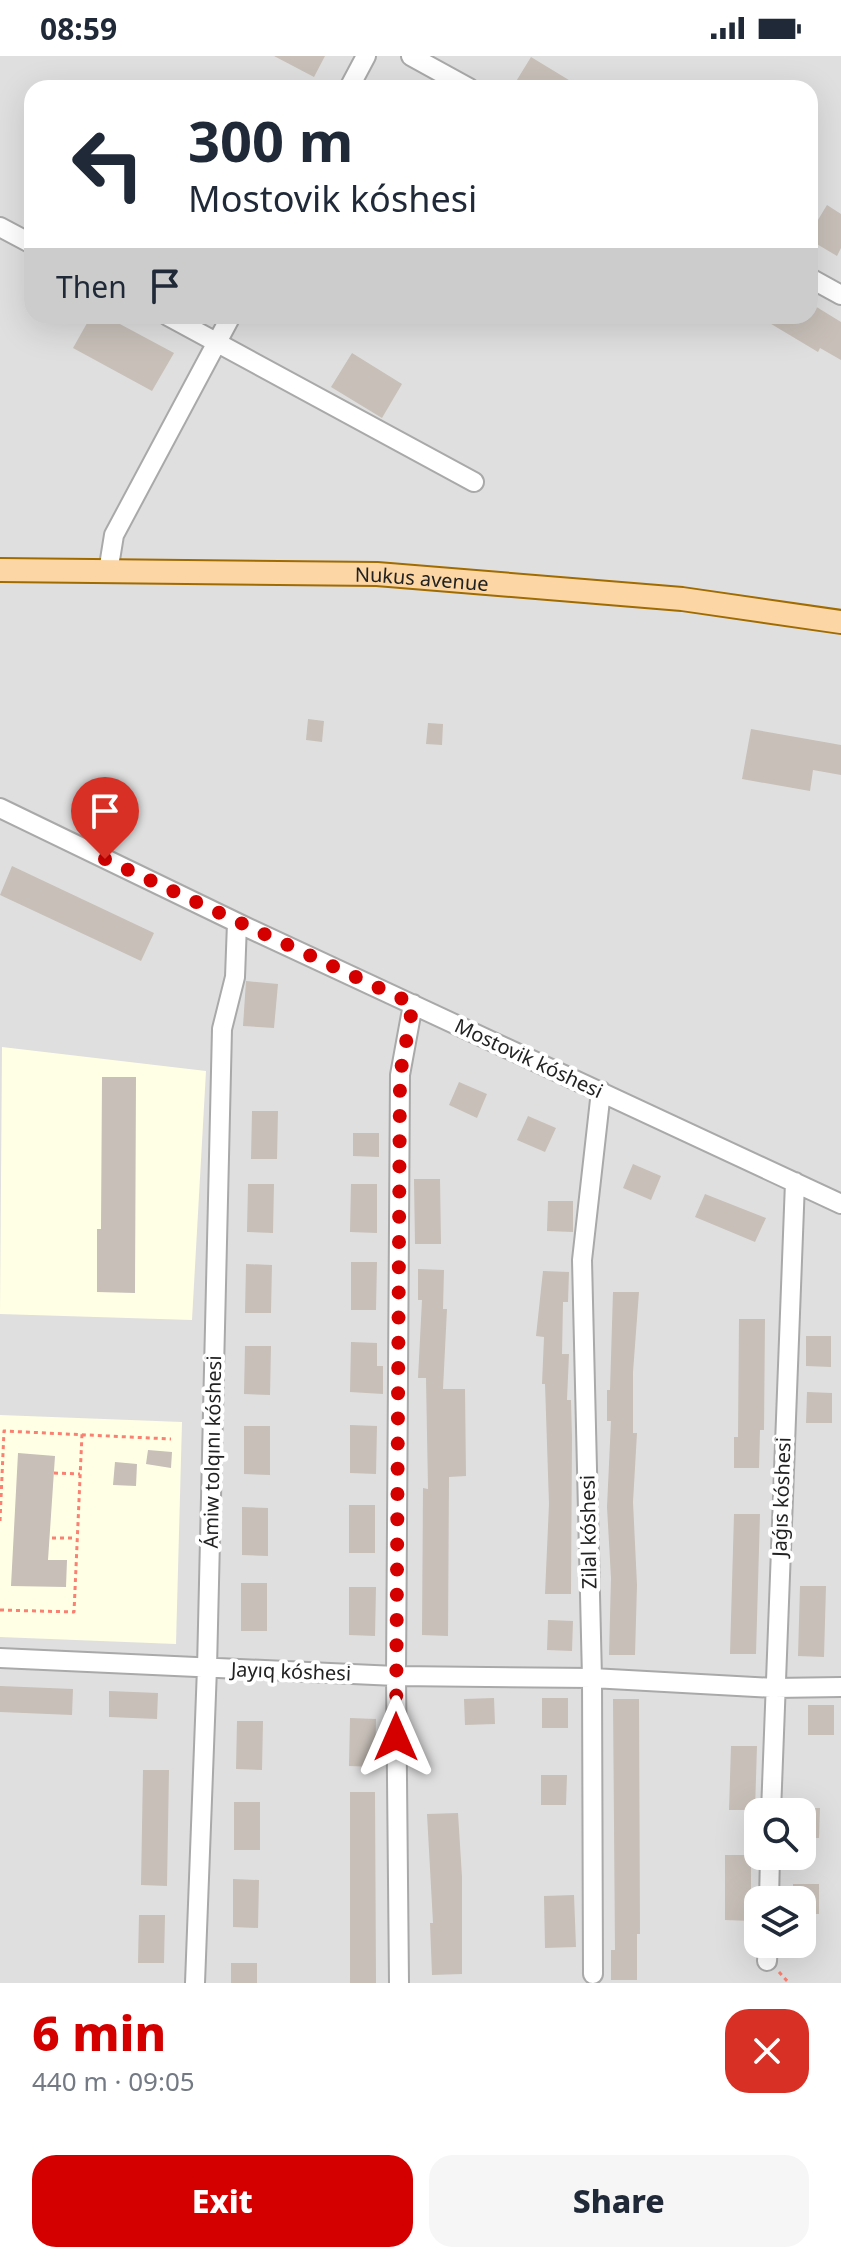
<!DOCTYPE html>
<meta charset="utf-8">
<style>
:root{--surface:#fff;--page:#f6f6f7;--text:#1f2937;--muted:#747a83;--accent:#d40000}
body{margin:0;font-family:"Noto Sans",sans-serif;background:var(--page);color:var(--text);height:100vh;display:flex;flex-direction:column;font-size:30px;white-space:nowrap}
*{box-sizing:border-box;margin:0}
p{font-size:26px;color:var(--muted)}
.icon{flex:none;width:44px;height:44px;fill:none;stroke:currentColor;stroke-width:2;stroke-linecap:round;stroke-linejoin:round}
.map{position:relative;height:1927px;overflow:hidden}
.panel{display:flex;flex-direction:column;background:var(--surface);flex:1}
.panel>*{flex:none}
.top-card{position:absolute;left:24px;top:24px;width:794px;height:244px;border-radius:24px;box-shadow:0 8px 32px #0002;background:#fff;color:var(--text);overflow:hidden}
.buttons{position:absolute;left:744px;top:1742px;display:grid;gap:16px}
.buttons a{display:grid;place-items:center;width:72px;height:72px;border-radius:16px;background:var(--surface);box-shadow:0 8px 32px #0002;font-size:40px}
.pin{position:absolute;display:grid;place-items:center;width:68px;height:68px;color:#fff;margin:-82px -34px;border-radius:50% 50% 50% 0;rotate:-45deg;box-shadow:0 0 8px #0007}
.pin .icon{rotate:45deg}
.me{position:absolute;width:88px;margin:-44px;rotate:0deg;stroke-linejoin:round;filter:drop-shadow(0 0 6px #0008)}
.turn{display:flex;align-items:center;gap:28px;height:168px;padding:0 32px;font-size:36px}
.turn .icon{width:104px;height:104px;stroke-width:2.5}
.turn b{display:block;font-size:56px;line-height:68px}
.then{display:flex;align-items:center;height:76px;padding:0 32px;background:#0003;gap:16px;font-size:30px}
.round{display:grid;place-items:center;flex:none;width:84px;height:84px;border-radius:24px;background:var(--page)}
.head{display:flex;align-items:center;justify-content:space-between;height:136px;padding:0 32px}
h1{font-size:48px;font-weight:800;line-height:60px;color:var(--accent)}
.button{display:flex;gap:16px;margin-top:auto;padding:16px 32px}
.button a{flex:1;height:92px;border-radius:24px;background:var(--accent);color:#fff;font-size:32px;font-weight:800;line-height:92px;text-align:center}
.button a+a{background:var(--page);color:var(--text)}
.status{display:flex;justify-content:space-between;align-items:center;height:56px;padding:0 40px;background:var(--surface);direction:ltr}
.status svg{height:22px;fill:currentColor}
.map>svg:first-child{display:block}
.residential{fill:#e0dfdf;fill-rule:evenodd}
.education{fill:#ffffe5}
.building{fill:#c7bfb8}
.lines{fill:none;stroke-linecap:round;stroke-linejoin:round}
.minor-casing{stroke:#a9a9a9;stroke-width:22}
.major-casing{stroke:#a06b00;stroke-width:26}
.path{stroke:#fa8072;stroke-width:3;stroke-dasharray:4 4;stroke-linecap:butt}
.minor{stroke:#fff;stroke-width:18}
.major{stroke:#fcd6a4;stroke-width:22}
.route{stroke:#d40000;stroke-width:14;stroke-dasharray:0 25.2}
.labels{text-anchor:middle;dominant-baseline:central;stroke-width:8;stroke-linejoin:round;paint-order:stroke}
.street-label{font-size:20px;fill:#222;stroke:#fff}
</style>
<div class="status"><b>08:59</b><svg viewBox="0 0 49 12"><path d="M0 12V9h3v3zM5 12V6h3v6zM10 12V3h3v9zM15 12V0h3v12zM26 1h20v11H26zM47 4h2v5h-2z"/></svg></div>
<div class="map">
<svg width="841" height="1927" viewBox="0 0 841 1927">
<rect width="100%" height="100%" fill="#f2efe9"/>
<path class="residential" d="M0,0H841V1927H0ZM32,32H810V260H32ZM758,1756H802V1800H758ZM758,1844H802V1888H758Z"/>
<path class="education" d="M2,991L206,1015L192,1264L0,1258Z
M0,1359L182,1366L176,1588L0,1581Z"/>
<path class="building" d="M274,0H325L314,21Z
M531,1L582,32H512Z
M827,149L841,158V192L837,200L810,184V177Z
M810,247L841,266V304L820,292L818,296L758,260H810Z
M91,260H105L174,297L152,335L73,292Z
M352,297L402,328L382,362L331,331Z
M308,663L324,665L322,686L306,684Z
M428,667L443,668L442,689L426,688Z
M751,673L841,689V719L813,714L810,735L742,723Z
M12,810L154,877L141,905L0,839Z
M246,925L278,928L274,972L243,970Z
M102,1021H136L135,1237L97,1236V1173H101Z
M459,1026L487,1038L477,1062L449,1049Z
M252,1055H278L277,1103H251Z
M528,1060L556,1072L545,1096L517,1084Z
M353,1077H379V1101L353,1100Z
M633,1108L661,1120L651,1144L623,1132Z
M414,1123H440L441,1188H415Z
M248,1128H274L273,1177L247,1176Z
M351,1128H377V1177L350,1176Z
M705,1138L766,1162L755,1186L695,1161Z
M548,1145H573V1176L547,1175Z
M351,1206H377L376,1254H351Z
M246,1208L272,1209L271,1257H245Z
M418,1213L444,1214L443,1253H447L443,1333H465L466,1420L449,1421L448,1580L422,1579L423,1432L428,1433L426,1322H418L422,1244H418Z
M543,1215L569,1216L568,1246H563L562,1298H569L567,1344H571L572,1382L571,1538H545L549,1448L545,1328H542L544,1281L536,1280Z
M613,1236H639L633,1316V1377H637L633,1446L637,1529L635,1599H609L611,1522L607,1451L611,1365H607V1334H610Z
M739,1263H765L764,1374H760L759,1412H734V1381H738Z
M806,1280H831V1311L806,1310Z
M351,1286L377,1287V1310H383V1338L350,1336Z
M245,1290H271L270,1339L244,1338Z
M807,1336L832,1337V1367H806Z
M350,1369L377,1370L376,1418L350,1417Z
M244,1370H270V1419L244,1418Z
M148,1394L172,1396L171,1412L146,1408Z
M18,1397L55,1400L48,1504H67L66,1531L11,1530Z
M115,1406L137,1408L136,1430L113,1429Z
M349,1449H375V1497H349Z
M242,1451L268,1452V1500L242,1499Z
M734,1458H760L756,1598H730Z
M241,1527H267V1575H241Z
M800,1530H826L824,1601L798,1600Z
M349,1531H376L375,1580L349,1579Z
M548,1564L573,1565L572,1595L547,1594Z
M0,1630L73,1633L72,1659L0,1656Z
M109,1635L158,1637L157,1663L109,1661Z
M494,1642L495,1668L465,1669L464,1643Z
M542,1642H568V1672H542Z
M613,1643H639L640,1878H637V1924H611V1894H615Z
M808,1649H834V1679H808Z
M350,1662L376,1663L375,1711L349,1710Z
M237,1665H263L262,1714L236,1713Z
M731,1690H757L755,1754H729Z
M143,1714H169L167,1830L141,1829Z
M541,1719H567L566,1749H541Z
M350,1736H375L376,1927H350Z
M234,1746H260V1794H234Z
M802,1752H820L819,1782H802Z
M458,1757L462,1821V1918L432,1919L430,1867H433L427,1758Z
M725,1799H751V1865L725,1864Z
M233,1823L259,1824L258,1872L233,1871Z
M793,1828H819V1858H802V1844H793Z
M574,1839L576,1891L545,1892L544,1840Z
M139,1859H165L164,1907H138Z
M231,1907H257V1927H231Z"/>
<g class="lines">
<g class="minor-casing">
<path id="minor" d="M411,0L469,32
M349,32L366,0
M0,171L32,188
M810,222L841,239
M168,260L474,426
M108,516L114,479L231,260
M0,752L244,870L841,1148
M0,1602L396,1620L592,1622L775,1632L841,1631
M771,1756L795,1126
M769,1844L770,1800
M767,1905L768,1888
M593,1918L592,1622L582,1204L601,1035
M195,1927L207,1612L222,973L235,921L237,867
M399,1927L396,1620L400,1019L413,948"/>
</g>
<g class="major-casing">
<g id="major">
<path id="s1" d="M0,514L377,518L682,543L841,566"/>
</g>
</g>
<path class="path" d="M54,1417L80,1418
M0,1465L4,1375L171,1383
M52,1482H76
M0,1554L74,1556L82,1378
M779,1916L789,1927"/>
<use href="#minor" class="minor"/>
<use href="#major" class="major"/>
</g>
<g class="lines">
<path class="route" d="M105,803L413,948L400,1019L396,1681"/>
</g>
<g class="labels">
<g class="street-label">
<text stroke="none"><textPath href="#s1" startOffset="422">Nukus avenue</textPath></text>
<text transform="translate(529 1002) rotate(25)">Mostovik kóshesi</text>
<text transform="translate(212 1396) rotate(-89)">Ámiw tolqını kóshesi</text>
<text transform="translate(781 1441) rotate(-88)">Jaǵıs kóshesi</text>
<text transform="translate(588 1476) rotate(-91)">Zilal kóshesi</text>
<text transform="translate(291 1615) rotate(2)">Jayıq kóshesi</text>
</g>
</g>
</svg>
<div class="buttons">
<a><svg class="icon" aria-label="search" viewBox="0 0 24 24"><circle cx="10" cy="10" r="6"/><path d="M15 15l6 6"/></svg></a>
<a><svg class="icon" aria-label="layers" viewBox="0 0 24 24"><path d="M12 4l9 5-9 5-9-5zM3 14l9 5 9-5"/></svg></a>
</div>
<div class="pin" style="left:105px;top:803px;background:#d93025"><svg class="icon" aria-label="arrive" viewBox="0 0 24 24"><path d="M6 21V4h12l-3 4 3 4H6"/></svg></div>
<svg class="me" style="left:396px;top:1681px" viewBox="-20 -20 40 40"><path d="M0-17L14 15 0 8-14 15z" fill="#d40000" stroke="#fff" stroke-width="4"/></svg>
<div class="top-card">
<div class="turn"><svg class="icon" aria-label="left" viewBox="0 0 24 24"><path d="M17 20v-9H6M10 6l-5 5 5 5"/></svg><div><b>300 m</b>Mostovik kóshesi</div></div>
<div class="then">Then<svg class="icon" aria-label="arrive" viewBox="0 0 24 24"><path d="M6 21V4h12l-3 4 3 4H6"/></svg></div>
</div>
</div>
<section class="panel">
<div class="head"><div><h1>6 min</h1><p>440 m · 09:05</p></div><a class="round" style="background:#d93025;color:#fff"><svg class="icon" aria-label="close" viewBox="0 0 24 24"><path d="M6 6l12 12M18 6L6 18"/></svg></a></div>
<div class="button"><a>Exit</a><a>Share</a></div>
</section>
